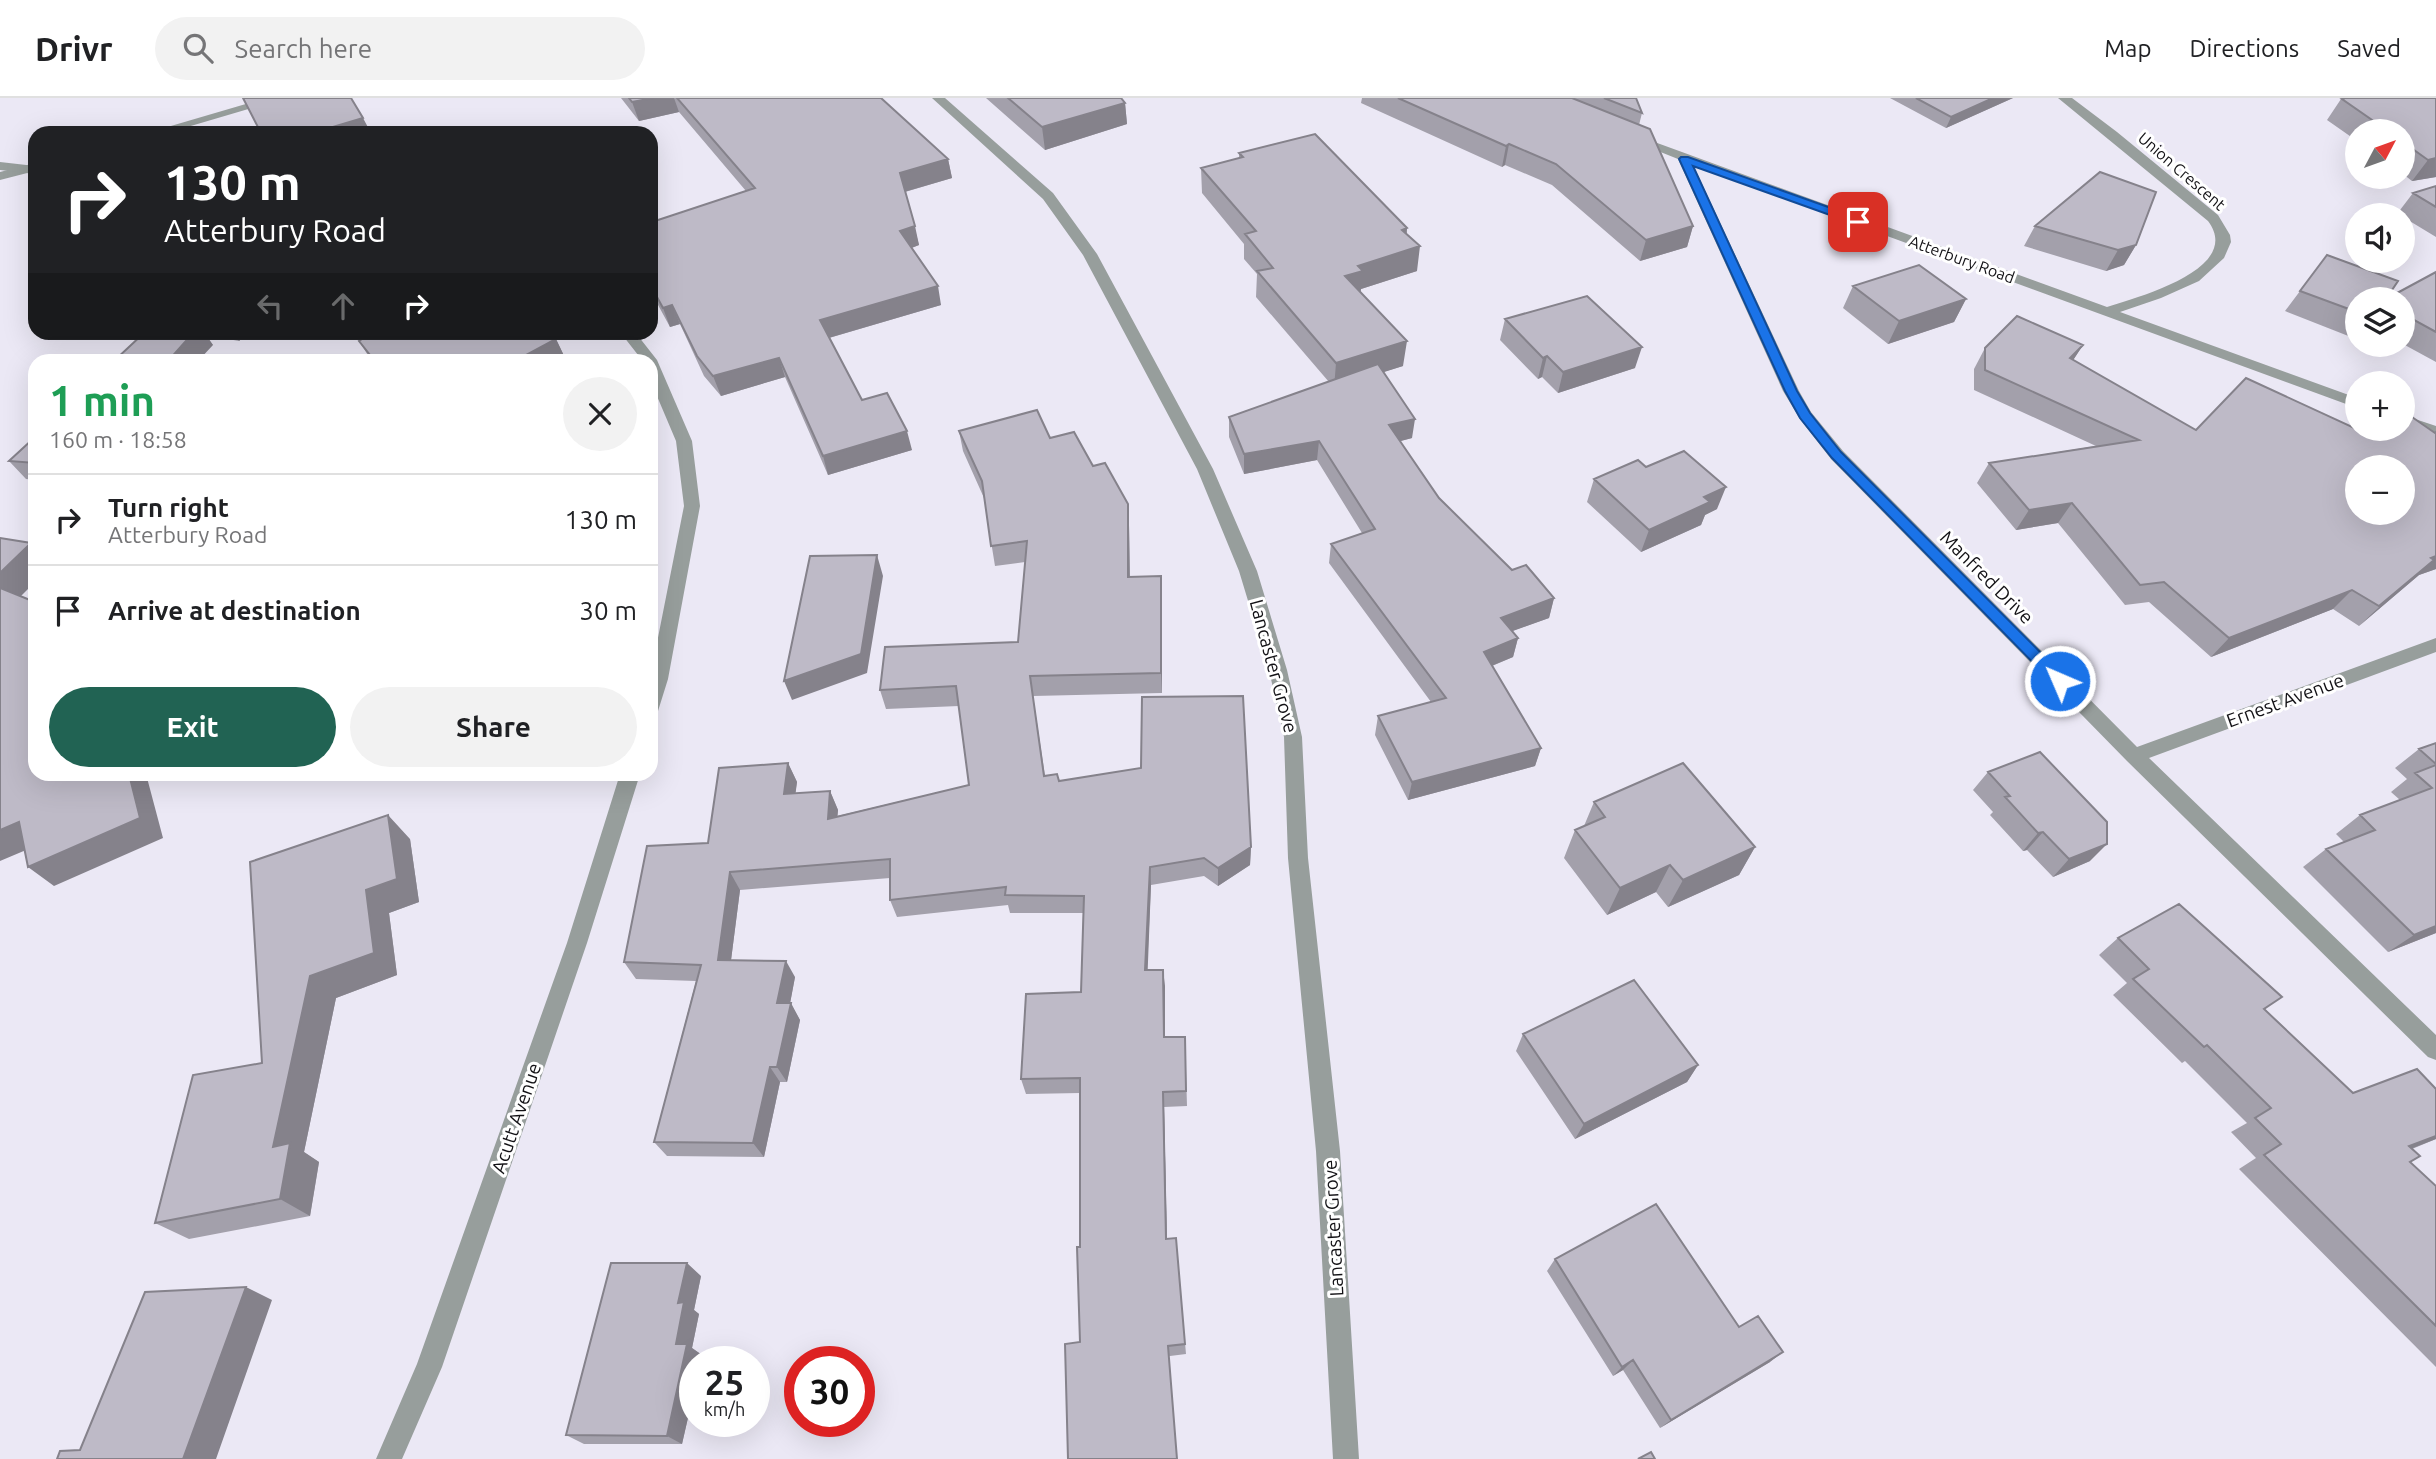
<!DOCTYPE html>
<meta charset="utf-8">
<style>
:root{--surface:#fff;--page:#f2f2f2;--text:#202124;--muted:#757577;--line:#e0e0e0;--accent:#216353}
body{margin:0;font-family:Ubuntu,sans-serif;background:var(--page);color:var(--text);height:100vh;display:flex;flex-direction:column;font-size:26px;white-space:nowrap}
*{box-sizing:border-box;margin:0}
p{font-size:23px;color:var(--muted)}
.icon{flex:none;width:38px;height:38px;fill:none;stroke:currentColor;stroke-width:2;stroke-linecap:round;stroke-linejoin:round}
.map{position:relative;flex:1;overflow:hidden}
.drawer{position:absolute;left:28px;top:256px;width:630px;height:427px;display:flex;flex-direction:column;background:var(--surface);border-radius:21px;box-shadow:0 7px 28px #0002}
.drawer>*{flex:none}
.guide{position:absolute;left:28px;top:28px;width:630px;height:214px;border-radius:21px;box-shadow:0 7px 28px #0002;background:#202124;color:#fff;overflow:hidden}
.needle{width:46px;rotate:49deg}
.controls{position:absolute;left:2345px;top:21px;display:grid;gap:14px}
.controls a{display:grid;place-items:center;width:70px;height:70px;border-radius:50%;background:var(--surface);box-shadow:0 7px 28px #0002;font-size:35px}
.speed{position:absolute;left:679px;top:1248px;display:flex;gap:14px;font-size:35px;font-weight:700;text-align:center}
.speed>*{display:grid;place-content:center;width:91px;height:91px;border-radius:50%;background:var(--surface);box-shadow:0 7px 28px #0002;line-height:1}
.speed small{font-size:18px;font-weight:400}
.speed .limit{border:10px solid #d22;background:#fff;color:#111}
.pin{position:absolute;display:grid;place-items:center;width:60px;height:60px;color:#fff;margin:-30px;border-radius:14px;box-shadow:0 4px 10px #0006}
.me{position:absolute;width:77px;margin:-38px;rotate:315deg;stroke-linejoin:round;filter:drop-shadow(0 0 5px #0008)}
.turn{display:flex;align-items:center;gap:24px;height:147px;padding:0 21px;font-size:32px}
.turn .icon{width:91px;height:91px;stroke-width:2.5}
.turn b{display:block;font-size:49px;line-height:60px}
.lanes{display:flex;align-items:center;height:66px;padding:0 21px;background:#0003;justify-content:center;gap:35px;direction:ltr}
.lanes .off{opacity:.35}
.round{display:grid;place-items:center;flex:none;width:74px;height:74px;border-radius:37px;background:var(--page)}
.overview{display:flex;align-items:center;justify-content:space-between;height:119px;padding:0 21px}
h1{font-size:42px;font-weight:700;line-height:52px;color:#1e9e55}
.button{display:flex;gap:14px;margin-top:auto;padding:14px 21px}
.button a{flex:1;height:80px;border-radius:42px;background:var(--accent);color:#fff;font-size:28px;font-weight:700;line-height:80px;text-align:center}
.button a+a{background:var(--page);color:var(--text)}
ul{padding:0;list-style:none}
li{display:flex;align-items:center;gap:21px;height:91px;padding:0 21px;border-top:2px solid var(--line)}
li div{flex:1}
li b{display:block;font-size:26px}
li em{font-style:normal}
header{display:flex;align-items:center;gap:42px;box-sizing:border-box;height:98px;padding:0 35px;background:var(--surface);border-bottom:2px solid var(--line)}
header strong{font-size:33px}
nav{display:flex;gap:38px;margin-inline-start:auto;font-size:24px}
.search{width:490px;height:63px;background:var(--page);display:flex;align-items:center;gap:18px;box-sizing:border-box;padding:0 24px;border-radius:38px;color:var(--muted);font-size:26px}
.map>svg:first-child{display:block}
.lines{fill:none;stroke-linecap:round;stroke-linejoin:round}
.minor{fill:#979e9c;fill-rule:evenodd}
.tertiary{fill:#979e9c;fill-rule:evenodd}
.wall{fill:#a3a0ab}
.shaded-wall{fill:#85828b}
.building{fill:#bebac7;stroke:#85828b;stroke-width:2;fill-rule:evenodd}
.route{fill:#1a73e8;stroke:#114b97;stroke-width:2}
.labels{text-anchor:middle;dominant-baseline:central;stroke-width:6;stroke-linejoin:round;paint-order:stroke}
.far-street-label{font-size:16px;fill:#121115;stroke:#fff}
.street-label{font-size:19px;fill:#121115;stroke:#fff}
</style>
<header>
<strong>Drivr</strong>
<div class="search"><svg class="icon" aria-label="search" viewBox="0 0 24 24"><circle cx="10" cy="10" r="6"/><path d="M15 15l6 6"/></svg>Search here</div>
<nav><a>Map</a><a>Directions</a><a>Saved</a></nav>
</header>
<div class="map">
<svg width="2436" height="1361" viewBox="0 0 2436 1361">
<rect width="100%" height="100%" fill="#ebe8f5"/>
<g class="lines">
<path class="minor" d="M266,0H286L167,35H147Z
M932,0H945L1053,95L1097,156L1213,371L1257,473L1287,572L1302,639L1308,760L1340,1053L1359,1361H1333L1316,1053L1288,760L1284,639L1269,572L1239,473L1197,371L1083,157L1043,101Z
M2058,0H2072L2117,34L2218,117L2230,137L2231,144L2224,160L2199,183L2161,200L2120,214L2357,300V310L1693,67L1799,293L1811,314L1843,353L2137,649L2436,540V554L2149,660L2436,937V962L2428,959L2127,663L1831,361L1800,321L1783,293L1678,61L1628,41L1634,37L1638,38L2107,209C2138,199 2244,171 2208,123Z
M35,65V73L0,82V74Z
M2403,317L2436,328V339L2403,327Z"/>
<path class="tertiary" d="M0,64L35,68V76L0,72Z
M620,234H635L657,262L692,343L700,408L668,581L658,613L651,615V575L684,408L676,343L651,284V262H642Z
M620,676H640L587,845L442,1269L402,1361H376L417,1266L567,845Z"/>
</g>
<path class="wall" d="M621,0H881L948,61L952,80L905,94L919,147L911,150L941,207L829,240L862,302L912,352L828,377L785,279L721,298L704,278L680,226L670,229L651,194V122L652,124L746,93L679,14L639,23Z
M986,0H1121L1125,5L1127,26L1045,52Z
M1362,0H1636L1642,15L1639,27L1693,128L1687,149L1640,163L1552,87L1505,67L1502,69L1361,5Z
M1890,0H2013L1946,30Z
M2339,0H2436V79L2412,83L2403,76V33H2357V43L2327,22L2341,1Z
M1239,55L1407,130V136L1417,173L1361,191L1360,194L1403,268L1383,274L1412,340L1400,343L1439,400L1512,472L1554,500L1549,520L1512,533L1518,540L1513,559L1492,568L1541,650L1535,668L1408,702L1375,637L1378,618L1431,604L1329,465L1331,446L1362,435L1317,362L1244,376L1229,339V319L1329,284L1256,199L1257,176L1244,161V146L1202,95L1201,70L1239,60Z
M2436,88V139L2403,119V117L2397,116L2413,95Z
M2035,128L2136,147L2124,167L2106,173L2024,148Z
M2327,157L2357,201L2356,241L2285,213Z
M2436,174V264L2403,246V201Z
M1853,188L1966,201L1954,224L1888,246L1843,210Z
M1505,221L1635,270L1558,295L1542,279L1538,281L1500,242Z
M145,234H249L239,243L205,237L213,247Z
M556,241L566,262H371L359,243Z
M2083,247L2073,262L2196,332L2365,335H2435L2436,334V471L2419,477L2359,528L2333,511L2211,559L2149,504L2125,507L2058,425L2016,432L1977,385L1989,365L2096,348L1974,292V271L1985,250Z
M959,333L1050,340L1093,368L1129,427L1130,479L1161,478L1162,498V595L1033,598L1045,678L1251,749L1250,767L1218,788L1204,778L1151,787L1147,872L1165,888V939H1185L1187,1008L1164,1009L1167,1141L1176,1140L1186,1256L1170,1258L1080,1244V995L1026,996L1021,981L1081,894L1083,815H1010L1008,807L897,819L890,802V780L740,792L731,862L795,879L790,905L800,922L787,984H780L764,1059L667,1058L654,1044L696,883L636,881L624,864L708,745L788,665L797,684L795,696L830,693L838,712L837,718L969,687L959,608L886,611L880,592L1018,544L1025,464L995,468L984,400L963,353Z
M35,339V382L26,381L9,363Z
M1646,369L1717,411L1705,417L1701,427L1641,454L1587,404L1594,381Z
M2436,645V835L2388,854L2303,769L2326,751L2344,744L2336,736L2360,717L2400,702L2391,694L2407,681L2395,670L2419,651Z
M1988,674L2090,763L2053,779L2027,752L2023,753L1990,717L1993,714L1973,692Z
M1594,704L1755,749L1739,777L1668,809L1656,794L1607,817L1564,760L1575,732L1584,728Z
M410,741L419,804L389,815L397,877L336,900L304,1054L319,1064L310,1118L189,1141L155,1125L262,965Z
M2118,840L2265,911L2353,995L2436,1041L2412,1051L2410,1064L2436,1088V1269L2239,1071L2256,1060L2231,1034L2247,1025L2185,963L2182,965L2113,897L2127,885L2099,857Z
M1523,936L1698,967L1687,984L1575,1041L1516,953Z
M1555,1161L1739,1229L1770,1264L1660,1330L1623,1272L1613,1278L1547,1173Z
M701,1178L694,1212L699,1216L692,1250L702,1257L695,1264V1289L682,1346H584L566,1337Z"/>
<path class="shaded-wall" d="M653,0H674L679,14L639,23L632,4Z
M1993,0H2013L1946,30L1951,19Z
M1125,5L1127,26L1045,52L1042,29Z
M363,20L371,35H324L323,32Z
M1509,46L1505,67L1502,69L1506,48Z
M2436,60V79L2412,83L2428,62Z
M948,61L952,80L904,94L900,75Z
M915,128L919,147L904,153L900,133Z
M1693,128L1687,149L1640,163L1646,142Z
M1407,130L1404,153L1420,148L1417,173L1361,191L1360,198L1345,178L1402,132Z
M2136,147L2124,167L2106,173L2118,152Z
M938,188L941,207L825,241L820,222Z
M1966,201L1954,224L1888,246L1899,223Z
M672,207L680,226L670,229L663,210Z
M194,234H204L213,247L199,262H169Z
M233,234H249L239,243Z
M556,241L566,262H517Z
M1407,243L1403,268L1334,290L1336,265Z
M2083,247L2070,267V260Z
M1642,249L1635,270L1558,295L1563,274Z
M1547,258L1542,279L1538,281L1543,260Z
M779,260L785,279L721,298L713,278Z
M1415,321L1412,340L1386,347L1389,327Z
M907,333L912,352L828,377L823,358Z
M1319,343L1317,362L1244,376V356Z
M1726,389L1717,411L1705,417L1701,427L1641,454L1649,432L1704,399Z
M2072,405L2058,425L2016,432L2029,412Z
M1128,406L1129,427L1130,499L1128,479Z
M31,445L35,449V484L12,507L0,496V475Z
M877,457L883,478L867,575L792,602L784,583Z
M2436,458V471L2419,477L2359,528L2431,460Z
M1161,478L1162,498V595L1161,575Z
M2352,492L2333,511L2211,559L2229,540Z
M1554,500L1549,520L1496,539L1501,520Z
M1518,540L1513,559L1479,573L1484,554Z
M1541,650L1535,668L1408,702L1412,684Z
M788,665L797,684L793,715L784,696Z
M129,676H146L163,740L54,788L28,769Z
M830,693L838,712L836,739L828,721Z
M388,717L410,741L419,804L389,815L397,877L336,900L304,1054L319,1064L310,1118L280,1101L273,1049L310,878L366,792Z
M19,724L45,744L0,763V732Z
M2043,734L2027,752L2023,753L2038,735Z
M2107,746L2090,763L2053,779L2069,761Z
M1251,749L1250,767L1218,788V770Z
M1755,749L1739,777L1668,809L1683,782Z
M1670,767L1656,794L1607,817L1620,790Z
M1150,769L1151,787L1147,889L1145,872Z
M730,774L740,792L729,878L718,862Z
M2436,828V835L2388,854L2414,837Z
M786,863L795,879L787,922L777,905Z
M1163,872L1165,888V955L1164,939Z
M791,905L800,922L787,984L777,969Z
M1698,967L1687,984L1575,1041L1584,1026Z
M770,969L780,984L764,1059L753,1045Z
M1163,994L1164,1009L1167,1153L1166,1141Z
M2436,1038V1041L2382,1062L2409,1048Z
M687,1165L701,1178L694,1212L699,1216L692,1250L702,1257L700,1264H695V1289L682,1346L667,1338L676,1246L678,1205Z
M246,1189L272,1202L216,1361H183Z
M1783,1254L1770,1264L1660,1330L1671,1322Z
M1633,1262L1623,1272L1613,1278L1622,1269Z"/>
<path class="building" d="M243,0H351L363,20L323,32L324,35H261Z
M629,0H653L632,4Z
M677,0H881L948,61L900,75L915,128L900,133L938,188L820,222L862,302L887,295L907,333L823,358L779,260L713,278L697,258L672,207L663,210L651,188V122L652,124L755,90Z
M1008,0H1121L1125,5L1042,29Z
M1398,0H1572L1650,31L1693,128L1646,142L1556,66L1509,46L1506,48Z
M1604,0H1636L1642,15Z
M1916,0H1993L1951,19Z
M2345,0H2436V60L2428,62L2403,44V33H2388L2342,1Z
M1315,36L1407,130L1402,132L1420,148L1358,168L1363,173L1345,178L1407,243L1336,265L1257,173L1273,170L1245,136L1256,133L1201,70L1243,59L1239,55Z
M2100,74L2156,94L2136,147L2118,152L2035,128Z
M2436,88V109L2413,95Z
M2327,157L2398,183L2386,201H2357V214L2300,193Z
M1919,167L1966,201L1899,223L1853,188Z
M2436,174V234L2403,216V201H2386Z
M1587,198L1642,249L1563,274L1547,258L1543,260L1505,221Z
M2017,218L2083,247L2070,260L2196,332L2246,280L2365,335L2378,331H2403V322L2412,319L2435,335L2436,334V458L2431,460L2434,462L2379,508L2352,492L2229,540L2164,484L2140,487L2072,405L2029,412L1989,365L2139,342L1985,272V250ZM2357,369H2403V415H2357Z
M145,234H194L169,262H115Z
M373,234H538L556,241L517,262H374L359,243Z
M1378,266L1415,321L1389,327L1439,400L1512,472L1526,467L1554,500L1501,520L1518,540L1484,554L1541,650L1412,684L1378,618L1446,600L1331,446L1375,431L1319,343L1244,356L1229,319Z
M1037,312L1050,340L1074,334L1093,368L1105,365L1128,406V479L1161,478V575L1030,578L1044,678L1057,676L1059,683L1141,670L1142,599L1243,598L1251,749L1218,770L1204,760L1150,769L1145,872H1163L1164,939H1185L1186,993L1163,994L1166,1141L1176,1140L1185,1246L1168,1248L1177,1361H1068L1065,1246L1080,1244L1077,1149H1080V980L1021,981L1026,896L1081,894L1084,798L1005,797L1006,789L890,802V761L730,774L718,862L786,863L777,905H791L777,969H770L753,1045L654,1044L701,867L624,864L647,748L708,745L719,670L788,665L784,696L830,693L828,721L969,687L956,588L880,592L885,549L1018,544L1027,443L991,448L982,383L959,333Z
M35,339V365L9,363Z
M1684,353L1726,389L1704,399L1710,404L1649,432L1594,381L1638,362L1646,369Z
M0,440L31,445L0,475Z
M877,457L861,556L784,583L810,458Z
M0,490L35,504V676H129L140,720L28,769L19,724L0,732Z
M2436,645V666L2419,651Z
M2040,654L2107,724V746L2069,761L2043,734L2038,735L2005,699L2010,698L1988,674Z
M1683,665L1755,749L1683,782L1670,767L1620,790L1575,732L1605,719L1594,704Z
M2436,667V828L2414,837L2326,751L2375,732L2360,717L2432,690L2415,675Z
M388,717L397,781L366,792L374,855L310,878L273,1049L290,1045L280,1101L155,1125L193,977L262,965L250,764Z
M2179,806L2282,899L2264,911L2353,995L2417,971L2436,991V1038L2409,1048L2420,1058L2410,1064L2436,1088V1228L2264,1057L2281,1046L2255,1020L2271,1010L2207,947L2204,949L2133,881L2149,871L2118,840Z
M1634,882L1698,967L1584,1026L1523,936Z
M1656,1106L1739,1229L1758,1218L1783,1254L1671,1322L1633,1262L1622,1269L1555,1161Z
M611,1165H687L678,1205L684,1204L676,1246H687L667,1338L566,1337Z
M246,1189L183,1361H57L60,1353L80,1352L145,1194Z
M1651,1354L1655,1361H1638Z"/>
<path class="route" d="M1681,59H1688L1862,121V126H1855L1693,68L1797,293L1810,315L1841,354L2065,579L2067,583L2065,587H2055L1832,360L1800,320L1785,293L1679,61Z"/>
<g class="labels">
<g class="far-street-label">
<text transform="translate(2182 73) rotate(41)">Union Crescent</text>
<text transform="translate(1962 161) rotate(20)">Atterbury Road</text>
</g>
<g class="street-label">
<text transform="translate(1987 479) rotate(45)">Manfred Drive</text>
<text transform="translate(1274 568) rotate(75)">Lancaster Grove</text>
<text transform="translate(2285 602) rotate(-20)">Ernest Avenue</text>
<text transform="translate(516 1020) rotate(-71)">Acutt Avenue</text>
<text transform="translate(1333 1130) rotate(-93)">Lancaster Grove</text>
</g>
</g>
</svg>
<div class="controls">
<a><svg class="needle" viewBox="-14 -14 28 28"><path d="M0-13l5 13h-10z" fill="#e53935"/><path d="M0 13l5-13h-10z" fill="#757577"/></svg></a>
<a><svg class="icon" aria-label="sound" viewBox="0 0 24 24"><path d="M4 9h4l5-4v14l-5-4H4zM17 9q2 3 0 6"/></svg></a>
<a><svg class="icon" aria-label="layers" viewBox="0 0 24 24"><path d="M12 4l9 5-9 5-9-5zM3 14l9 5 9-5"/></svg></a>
<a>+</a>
<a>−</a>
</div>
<div class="speed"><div>25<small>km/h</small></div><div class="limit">30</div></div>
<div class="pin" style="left:1858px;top:124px;background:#d93025"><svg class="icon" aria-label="arrive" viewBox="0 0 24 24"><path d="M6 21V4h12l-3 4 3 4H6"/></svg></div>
<svg class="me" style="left:2060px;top:583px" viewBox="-20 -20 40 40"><circle r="17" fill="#1a73e8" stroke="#fff" stroke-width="3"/><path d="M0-11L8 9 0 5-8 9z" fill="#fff"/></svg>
<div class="guide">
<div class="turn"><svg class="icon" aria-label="right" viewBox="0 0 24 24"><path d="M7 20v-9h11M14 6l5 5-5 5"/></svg><div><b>130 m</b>Atterbury Road</div></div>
<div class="lanes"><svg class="icon off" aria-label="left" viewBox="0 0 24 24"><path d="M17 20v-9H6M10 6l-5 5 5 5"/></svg><svg class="icon off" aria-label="ahead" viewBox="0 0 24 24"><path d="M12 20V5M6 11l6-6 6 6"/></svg><svg class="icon" aria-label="right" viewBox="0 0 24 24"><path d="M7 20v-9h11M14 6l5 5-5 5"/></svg></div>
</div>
<section class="drawer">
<div class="overview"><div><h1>1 min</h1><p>160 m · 18:58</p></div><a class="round"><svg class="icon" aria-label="close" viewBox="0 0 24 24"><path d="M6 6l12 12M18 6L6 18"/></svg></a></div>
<ul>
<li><svg class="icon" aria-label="right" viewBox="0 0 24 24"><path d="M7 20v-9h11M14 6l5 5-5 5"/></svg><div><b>Turn right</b><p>Atterbury Road</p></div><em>130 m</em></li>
<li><svg class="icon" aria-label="arrive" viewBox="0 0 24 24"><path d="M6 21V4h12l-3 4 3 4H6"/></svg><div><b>Arrive at destination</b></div><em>30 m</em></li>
</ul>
<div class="button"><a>Exit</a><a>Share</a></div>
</section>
</div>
